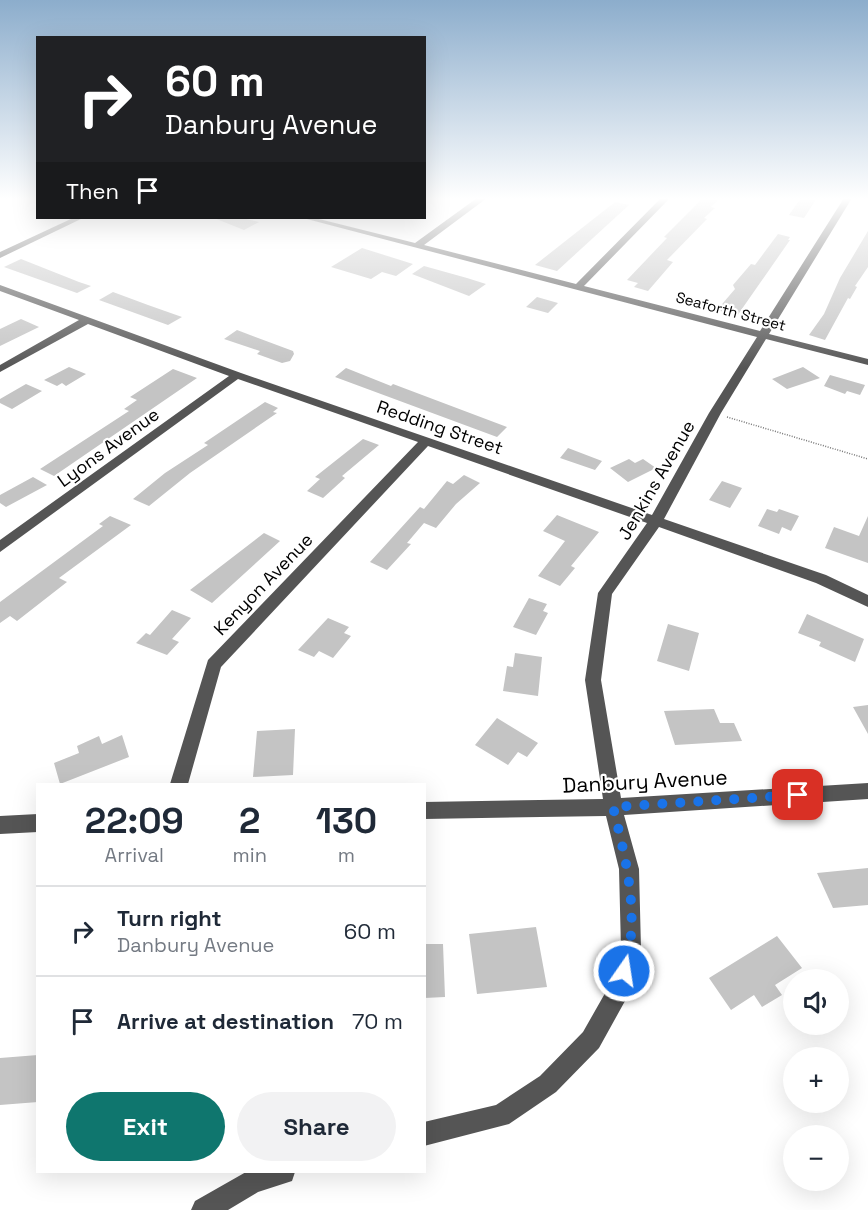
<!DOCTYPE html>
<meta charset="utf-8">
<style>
:root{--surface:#fff;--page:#f2f2f3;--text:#1f2937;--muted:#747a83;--line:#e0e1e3;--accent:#0f766e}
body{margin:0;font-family:"Space Grotesk",sans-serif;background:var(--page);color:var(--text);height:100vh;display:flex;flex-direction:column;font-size:22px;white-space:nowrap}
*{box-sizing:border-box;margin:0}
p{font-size:20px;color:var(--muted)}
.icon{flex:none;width:33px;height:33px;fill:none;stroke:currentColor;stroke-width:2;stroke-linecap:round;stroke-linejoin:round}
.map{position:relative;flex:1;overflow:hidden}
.sheet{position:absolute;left:36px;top:783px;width:390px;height:390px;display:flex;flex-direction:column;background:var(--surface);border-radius:0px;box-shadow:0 6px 24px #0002}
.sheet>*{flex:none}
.guide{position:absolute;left:36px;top:36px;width:390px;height:183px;border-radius:0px;box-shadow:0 6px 24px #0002;background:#202124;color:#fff;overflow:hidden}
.controls{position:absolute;left:783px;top:969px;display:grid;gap:12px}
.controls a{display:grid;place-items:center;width:66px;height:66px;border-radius:50%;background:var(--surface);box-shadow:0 6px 24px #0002;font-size:30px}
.pin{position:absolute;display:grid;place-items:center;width:51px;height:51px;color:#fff;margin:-26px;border-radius:12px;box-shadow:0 3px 9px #0006}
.me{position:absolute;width:66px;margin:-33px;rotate:13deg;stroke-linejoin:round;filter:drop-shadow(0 0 4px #0008)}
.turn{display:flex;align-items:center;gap:21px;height:126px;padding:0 30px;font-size:27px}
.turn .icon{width:78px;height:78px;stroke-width:2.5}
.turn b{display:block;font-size:42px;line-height:51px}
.then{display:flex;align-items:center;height:57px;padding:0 30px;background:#0003;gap:12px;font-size:22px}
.eta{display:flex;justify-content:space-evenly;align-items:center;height:102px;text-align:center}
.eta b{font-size:36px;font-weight:600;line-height:42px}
.primary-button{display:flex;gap:12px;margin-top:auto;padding:12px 30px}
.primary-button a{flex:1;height:69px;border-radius:36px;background:var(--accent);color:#fff;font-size:24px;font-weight:600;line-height:69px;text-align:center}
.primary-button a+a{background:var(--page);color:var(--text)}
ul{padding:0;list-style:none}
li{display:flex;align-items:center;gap:18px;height:90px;padding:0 30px;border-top:2px solid var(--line)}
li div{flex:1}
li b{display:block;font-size:22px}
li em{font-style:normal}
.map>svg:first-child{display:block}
.building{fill:#c4c4c4}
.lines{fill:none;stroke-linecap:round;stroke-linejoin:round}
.path{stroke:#777;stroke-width:1.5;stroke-dasharray:1 1.5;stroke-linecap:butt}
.minor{fill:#555;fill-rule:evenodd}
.route{stroke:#1a73e8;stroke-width:10;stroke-dasharray:0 18}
.labels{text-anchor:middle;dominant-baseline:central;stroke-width:4.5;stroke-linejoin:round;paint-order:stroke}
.far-street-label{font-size:15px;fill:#000;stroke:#fff}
.street-label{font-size:18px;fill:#000;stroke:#fff}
.near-street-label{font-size:21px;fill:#000;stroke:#fff}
</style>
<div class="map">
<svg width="868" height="1210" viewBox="0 0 868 1210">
<rect width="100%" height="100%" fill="#fff"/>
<path class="building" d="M703,198H720L711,207L715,208L704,218L707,219L667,260L673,262L648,291L634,287L638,283L627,280L667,238L664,237Z
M801,198H817L804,218L789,215Z
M615,202L629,205L557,271L535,265Z
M214,218H242L259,222L244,230Z
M868,231V267L855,286L857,287L850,299L848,298L825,340L809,335L824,314L840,278Z
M778,234L790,237L788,240H790L737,316L717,310L735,289L733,285L751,264L755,265Z
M362,248L413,264L396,276L382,272L371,279L331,267Z
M21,259L79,282L91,286L77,293L4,267Z
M424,266L467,278L486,284L469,296L412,274Z
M113,292L148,305L182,317L168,325L99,300Z
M537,297L558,303L548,313L526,307Z
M21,319L39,327L0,346V329Z
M237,330L293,351L294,354L290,361L282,363L257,354L260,351L224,339Z
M69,367L86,374L66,386L62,383L57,386L44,380Z
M803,367L820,378L787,389L772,379Z
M346,368L391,386L393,384L507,427L497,437L335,377Z
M173,369L197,378L54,476L40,469L129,411L124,409L137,400L130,397Z
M830,375L865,385L860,395L847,391L845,394L824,386Z
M26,384L42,391L12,409L0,403V399Z
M265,402L278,408L273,412L277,413L190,473L149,506L133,499L165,473L208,445L204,443Z
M363,439L379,445L342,476L345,478L323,498L307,491L320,479L315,477Z
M568,448L602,461L595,470L560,458Z
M629,459L635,463L643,459L656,468L628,482L610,468Z
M464,475L480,483L456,504L436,528L424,523L407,543L411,544L387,570L370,562L420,507L424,509L447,481L453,484Z
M33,477L47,485L6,507L0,503V495Z
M722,481L742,488L730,508L709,500Z
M767,509L777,512L779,509L799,516L791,531L782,527L779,534L758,526Z
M557,515L599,532L571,566L575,568L560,586L538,576L565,541L543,531Z
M110,516L131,525L59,578L67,582L17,621L10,616L0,623V602L103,526L99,524Z
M868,516V563L825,548L834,527L859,536Z
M264,533L280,541L212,603L190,590Z
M529,598L547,604L543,611L548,613L536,635L513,627Z
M172,610L191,618L172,639L179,642L167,655L136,643L146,633L150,635Z
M807,614L864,639L855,662L819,646L821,642L798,633Z
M328,618L349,627L344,633L351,636L333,658L319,651L314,657L298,650Z
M668,624L699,633L689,671L657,661Z
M515,653L542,657L538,696L503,691L507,666L513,667Z
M868,705V734L853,707Z
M714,709L720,723H734L742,741L675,745L664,711Z
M497,718L538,743L527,757L518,752L508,765L475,745Z
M295,729L293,775L253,777L257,731Z
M122,735L129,757L60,784L54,763L79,753L77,746L99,736L102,744Z
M868,868V905L833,908L817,873Z
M536,927L547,987L477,994L469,934Z
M777,936L802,968L775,985L782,995L762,1007L754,995L731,1010L709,978Z
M424,944H443L445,997L424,998Z
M38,1055V1102L0,1105V1058Z"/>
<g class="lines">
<path class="path" d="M32,198L38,200
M727,417L868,459"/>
<path class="minor" d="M477,198H487L424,245L576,284L661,198H670L584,286L760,331L844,198H852L769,334L868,359V365L766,339L721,413L664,519L826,575L868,595V607L816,583L659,527L612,594L601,680L621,798L868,783V799L624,815L639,869L641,949L625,1001L599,1048L556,1092L509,1124L424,1146V1122L496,1105L540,1076L583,1032L608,988L621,949L619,869L606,816L424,819V802L603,799L585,680L598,593L647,523L428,446L221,667L188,784H170L208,660L418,442L238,379L0,552V540L229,376L88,324L0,372V365L79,320L0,291V285L241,373L652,515L709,413L757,337L303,218H315L415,243Z
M73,218H83L0,258V252Z
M38,814V832L0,834V816Z
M246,1172H295L292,1181L258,1192L228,1210H191L195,1201Z"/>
</g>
<linearGradient id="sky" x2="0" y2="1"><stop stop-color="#8cadcc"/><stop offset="0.54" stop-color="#fff"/><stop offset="1" stop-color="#fff" stop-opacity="0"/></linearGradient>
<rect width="868" height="368" fill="url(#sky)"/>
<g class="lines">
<path class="route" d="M624,971C641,918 626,859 613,807L798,795"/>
</g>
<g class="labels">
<g class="far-street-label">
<text transform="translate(731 311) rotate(15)">Seaforth Street</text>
</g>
<g class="street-label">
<text transform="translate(440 427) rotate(19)">Redding Street</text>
<text transform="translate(108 447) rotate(-36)">Lyons Avenue</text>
<text transform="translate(656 480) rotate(-60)">Jenkins Avenue</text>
<text transform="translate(263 584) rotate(-46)">Kenyon Avenue</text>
</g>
<g class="near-street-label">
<text transform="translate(645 781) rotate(-3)">Danbury Avenue</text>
</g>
</g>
</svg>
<div class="controls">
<a><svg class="icon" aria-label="sound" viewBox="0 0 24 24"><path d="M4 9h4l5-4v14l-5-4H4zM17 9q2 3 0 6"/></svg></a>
<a>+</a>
<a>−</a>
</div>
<div class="pin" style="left:798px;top:795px;background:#d93025"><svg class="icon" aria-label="arrive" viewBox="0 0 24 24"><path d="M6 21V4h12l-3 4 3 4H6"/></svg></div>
<svg class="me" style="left:624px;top:971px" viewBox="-20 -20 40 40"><circle r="17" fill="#1a73e8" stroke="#fff" stroke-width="3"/><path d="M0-11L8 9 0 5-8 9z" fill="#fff"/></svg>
<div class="guide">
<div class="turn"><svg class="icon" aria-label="right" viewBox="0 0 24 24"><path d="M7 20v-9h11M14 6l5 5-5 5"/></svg><div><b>60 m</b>Danbury Avenue</div></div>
<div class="then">Then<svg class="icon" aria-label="arrive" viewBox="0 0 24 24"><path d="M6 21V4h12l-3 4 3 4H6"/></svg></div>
</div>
<section class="sheet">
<div class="eta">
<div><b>22:09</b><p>Arrival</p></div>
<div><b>2</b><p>min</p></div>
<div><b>130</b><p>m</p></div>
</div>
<ul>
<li><svg class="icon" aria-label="right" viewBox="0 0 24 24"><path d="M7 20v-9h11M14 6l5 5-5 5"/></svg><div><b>Turn right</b><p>Danbury Avenue</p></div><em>60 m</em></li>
<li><svg class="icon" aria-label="arrive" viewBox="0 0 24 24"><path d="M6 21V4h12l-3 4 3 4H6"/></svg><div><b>Arrive at destination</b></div><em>70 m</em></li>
</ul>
<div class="primary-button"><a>Exit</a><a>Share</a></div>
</section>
</div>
